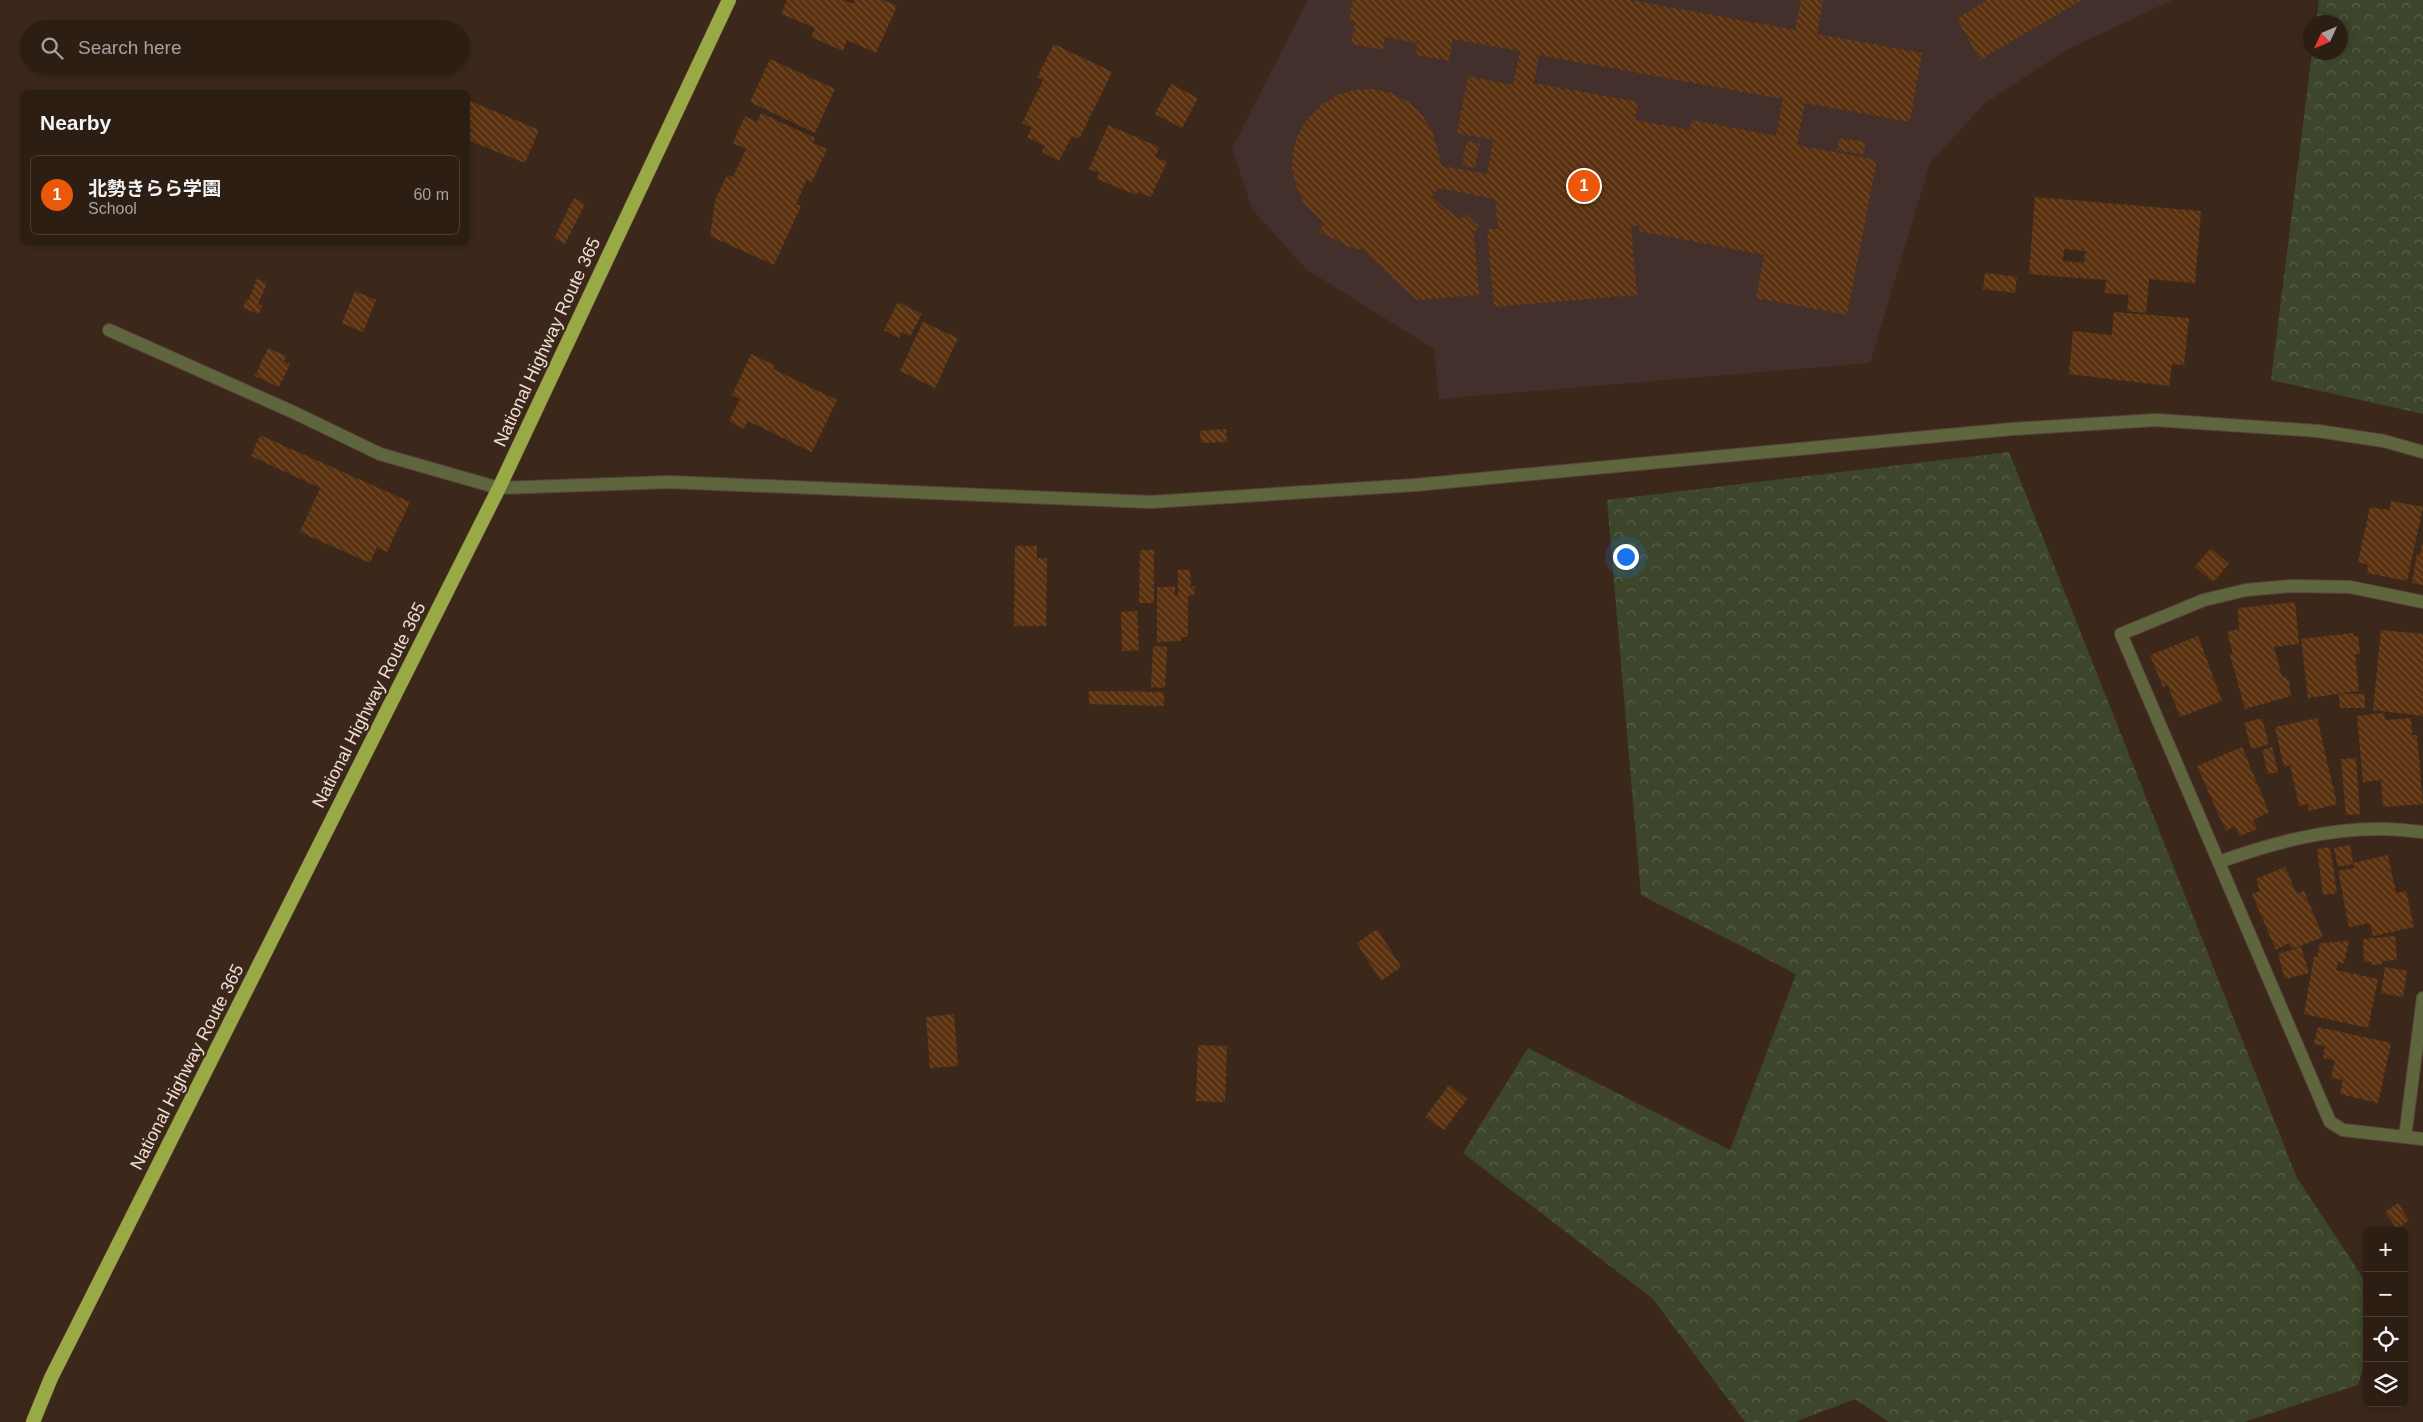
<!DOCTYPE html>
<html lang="en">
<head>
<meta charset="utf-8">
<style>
  :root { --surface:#2d1e14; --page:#35271d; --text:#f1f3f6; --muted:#a7a2a0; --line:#483c34; --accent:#ea580c }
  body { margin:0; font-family:Arial,"Noto Sans JP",sans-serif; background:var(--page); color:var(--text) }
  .controls { position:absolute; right:15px; bottom:15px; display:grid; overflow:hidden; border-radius:8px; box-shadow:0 2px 8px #0003 }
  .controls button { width:45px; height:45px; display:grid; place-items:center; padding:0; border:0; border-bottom:1px solid var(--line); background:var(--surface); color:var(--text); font:25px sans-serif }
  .compass { position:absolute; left:2303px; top:15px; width:45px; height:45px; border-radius:50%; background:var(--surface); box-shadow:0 2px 8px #0003; rotate:226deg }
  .you { position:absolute; left:1625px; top:556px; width:18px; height:18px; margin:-12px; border:4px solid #fff; border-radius:50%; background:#1a73e8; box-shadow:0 0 0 8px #1a73e833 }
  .badge { display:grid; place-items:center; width:32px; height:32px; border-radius:50%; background:var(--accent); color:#fff; font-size:16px; font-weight:700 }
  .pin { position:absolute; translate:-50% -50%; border:2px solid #fff; box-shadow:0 1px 5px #0006 }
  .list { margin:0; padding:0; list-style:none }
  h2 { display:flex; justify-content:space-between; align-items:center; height:65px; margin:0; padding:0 20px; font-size:21px }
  h2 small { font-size:16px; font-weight:400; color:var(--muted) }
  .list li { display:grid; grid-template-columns:32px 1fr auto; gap:15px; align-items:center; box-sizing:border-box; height:80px; margin:0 10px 10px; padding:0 10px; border:1px solid var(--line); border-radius:8px }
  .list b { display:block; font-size:19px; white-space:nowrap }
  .list p { margin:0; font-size:16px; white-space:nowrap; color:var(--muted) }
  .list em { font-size:16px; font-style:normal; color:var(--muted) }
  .icon { flex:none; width:28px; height:28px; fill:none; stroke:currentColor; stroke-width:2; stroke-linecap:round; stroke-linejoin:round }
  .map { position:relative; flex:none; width:2423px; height:1422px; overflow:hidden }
  .search { position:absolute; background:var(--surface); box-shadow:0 2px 8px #0003; left:20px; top:20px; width:450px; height:55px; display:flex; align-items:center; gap:12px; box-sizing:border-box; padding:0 18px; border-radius:28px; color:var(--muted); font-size:19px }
  .panel { position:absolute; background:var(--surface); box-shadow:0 2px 8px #0003; left:20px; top:90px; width:450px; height:155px; border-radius:8px }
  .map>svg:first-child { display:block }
  .education { fill:#432f2b }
  .forest { fill:url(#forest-crowns) }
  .building { fill:url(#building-back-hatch); fill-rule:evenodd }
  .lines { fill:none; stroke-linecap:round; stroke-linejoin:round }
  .minor-casing { stroke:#584539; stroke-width:14 }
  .tertiary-casing { stroke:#584539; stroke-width:14 }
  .trunk-casing { stroke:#584539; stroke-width:15 }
  .minor { stroke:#5f663e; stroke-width:12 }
  .tertiary { stroke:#5f663e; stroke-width:12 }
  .trunk { stroke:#99a946; stroke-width:14 }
  .labels { text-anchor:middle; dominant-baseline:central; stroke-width:4.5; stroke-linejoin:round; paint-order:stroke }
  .street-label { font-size:18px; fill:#ecdfd6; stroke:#3c281b }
</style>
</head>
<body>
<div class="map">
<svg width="2423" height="1422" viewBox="0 0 2423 1422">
  <defs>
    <pattern id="forest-crowns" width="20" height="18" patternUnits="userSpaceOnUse" patternTransform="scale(1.25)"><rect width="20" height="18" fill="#3d462b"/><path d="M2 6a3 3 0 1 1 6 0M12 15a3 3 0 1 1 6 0" fill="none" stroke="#596049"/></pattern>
    <pattern id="building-back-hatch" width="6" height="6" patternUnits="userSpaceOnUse" patternTransform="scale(1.25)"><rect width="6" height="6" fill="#5a310f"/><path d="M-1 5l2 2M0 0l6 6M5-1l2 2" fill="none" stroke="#724e31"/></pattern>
  </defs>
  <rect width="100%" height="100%" fill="#3c281b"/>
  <!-- education -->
  <path class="education" d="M1308,0H2173L2066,50L1984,104L1930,163L1870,363L1439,399L1434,349L1306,269L1252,209L1232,148Z"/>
  <!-- forest -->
  <g class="forest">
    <path d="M2319,0H2423V414L2271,380L2312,53L2340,52V22H2316Z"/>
    <path d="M2009,452L2297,1178L2367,1284V1355L2358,1385L2244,1422H1889L1855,1399L1795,1422H1745L1653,1299L1463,1153L1528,1048L1730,1150L1796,974L1641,895L1607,500Z"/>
  </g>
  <!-- building -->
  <g class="building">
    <path d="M787,0H843L853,4L855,0H883L897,6L876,53L847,40L843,51L811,37L815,28L781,14Z"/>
    <path d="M1353,0H1630L1795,30L1801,0H1823L1817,34L1922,53L1910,122L1805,103L1797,145L1877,160L1847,315L1756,298L1764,255L1639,231L1640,226H1631L1637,295L1494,307L1487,229H1498L1495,199L1438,188L1432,197L1460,220L1466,214L1479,226L1474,233L1479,295L1417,300L1363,250L1344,246L1345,244L1319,232L1324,223L1305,205L1297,188L1292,170L1293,152L1298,134L1308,118L1321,105L1337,95L1355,90L1373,89L1391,93L1408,102L1421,114L1432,130L1442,166L1487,174L1493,140L1457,133L1468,76L1513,85L1520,51L1453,39L1449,61L1416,55L1417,43L1385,37L1383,50L1351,44L1355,22L1349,21ZM1539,55L1783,99L1776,136L1692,120L1690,130L1635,120L1638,102L1534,83Z"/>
    <path d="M1987,0H2082L1980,60L1957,19Z"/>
    <path d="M1054,44L1112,72L1079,139L1072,136L1059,161L1042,152L1045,146L1027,137L1032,128L1022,123L1043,80L1037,77Z"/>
    <path d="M770,59L835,89L815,133L750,102Z"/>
    <path d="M1171,84L1198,98L1182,128L1155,114Z"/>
    <path d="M468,100L539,130L525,163L468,140Z"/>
    <path d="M761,113L815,138L813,143L827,149L812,182L807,179L796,204L801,206L774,265L710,236L715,201L727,175L733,177L746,149L733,143L745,116L757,122Z"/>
    <path d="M1108,125L1159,147L1155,157L1167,162L1151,197L1138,192L1136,195L1097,179L1099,173L1089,169Z"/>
    <path d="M1839,138L1866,142L1863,155L1837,150Z"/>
    <path d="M1467,141L1480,144L1475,168L1462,165Z"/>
    <path d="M2035,197L2201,211L2195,283L2149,279L2146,313L2127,311L2129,295L2105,293L2106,280L2029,274ZM2064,249L2085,251L2084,263L2063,261Z"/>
    <path d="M574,198L585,204L565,244L554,238Z"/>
    <path d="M1985,273L2017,277L2015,293L1983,289Z"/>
    <path d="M257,279L267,283L258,304L262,306L259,314L243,308L246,300L248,301Z"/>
    <path d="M355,291L376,300L363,332L342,323Z"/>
    <path d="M898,302L922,314L910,336L902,332L899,338L884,330Z"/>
    <path d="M2114,312L2189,318L2184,365L2172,364L2169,386L2069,374L2073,331L2112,335Z"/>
    <path d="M923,322L958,338L935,388L900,371Z"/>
    <path d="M268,348L286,356L284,362L290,364L279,387L255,376Z"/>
    <path d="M751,354L774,365L773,369L837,400L812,452L748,421L744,429L729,421L740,399L732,395Z"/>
    <path d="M1226,429L1227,442L1201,443L1200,431Z"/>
    <path d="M260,435L410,502L387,552L377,547L370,563L300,532L320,488L251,456Z"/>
    <path d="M2391,501L2423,507L2407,581L2367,573L2368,565L2358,562L2370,507L2389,510Z"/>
    <path d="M2422,544H2423V585L2412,583L2417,554L2420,555Z"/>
    <path d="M1015,546H1037V558H1047L1046,626H1014Z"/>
    <path d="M2211,548L2229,564L2213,582L2195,567Z"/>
    <path d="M1140,550H1154V603H1139Z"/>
    <path d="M1178,570H1190L1191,587L1195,586L1194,595L1188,596V637H1181V641L1157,642V587H1175V596H1178Z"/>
    <path d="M2295,602L2299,644L2274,647L2282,677L2286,676L2287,681L2289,680L2291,696L2245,709L2230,655L2233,654L2227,632L2239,629L2238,608Z"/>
    <path d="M1137,611L1139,650L1122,651L1121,612Z"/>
    <path d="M2381,630L2423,634V716L2373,710Z"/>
    <path d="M2353,633V636H2358L2360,654H2355L2359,691L2308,698L2301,639Z"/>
    <path d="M2198,636L2222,701L2180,717L2168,685L2163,687L2150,655Z"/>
    <path d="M1153,646L1167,647L1165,688L1151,687Z"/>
    <path d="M1089,691L1164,692V706L1089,704Z"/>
    <path d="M2339,694H2365V708H2340Z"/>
    <path d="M2384,713L2385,720L2411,718L2412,735H2417L2423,804L2383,807L2381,780L2363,782L2357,716Z"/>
    <path d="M2262,718L2269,744L2251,749L2244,723Z"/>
    <path d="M2317,718L2337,804L2309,811L2307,804L2299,806L2290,765L2284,767L2275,727Z"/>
    <path d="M2242,747L2269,812L2253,820L2257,829L2240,836L2235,826L2226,831L2197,766Z"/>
    <path d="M2272,747L2278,772L2268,774L2262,750Z"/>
    <path d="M2356,758L2360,814L2346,815L2341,759Z"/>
    <path d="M2350,845L2353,863L2388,855L2396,893L2406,891L2414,927L2373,936L2370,923L2349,927L2338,871L2354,868L2353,864L2338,867L2334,848Z"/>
    <path d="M2330,847L2337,893L2323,895L2317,849Z"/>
    <path d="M2285,867L2297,894L2304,891L2323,937L2292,949L2289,943L2276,950L2252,894L2260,891L2256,879Z"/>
    <path d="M1377,929L1401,967L1381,981L1357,943Z"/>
    <path d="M2395,936L2397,960L2382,961V964L2372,965V962H2364L2363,939Z"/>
    <path d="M2349,941L2344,963L2338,962L2336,970L2378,979L2368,1028L2304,1014L2314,956L2317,957L2320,943Z"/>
    <path d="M2301,947L2309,973L2285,979L2278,954Z"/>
    <path d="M2385,967L2407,971L2403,997L2381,993Z"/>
    <path d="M954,1014L958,1066L930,1068L926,1017Z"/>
    <path d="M2318,1027L2391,1043L2378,1103L2340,1094L2343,1080L2331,1078L2335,1060L2323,1058L2325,1046L2314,1044Z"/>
    <path d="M1198,1045L1227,1046L1225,1102L1196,1101Z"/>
    <path d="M1449,1085L1467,1099L1444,1130L1425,1117Z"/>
    <path d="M2398,1203L2409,1220L2397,1229L2385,1212Z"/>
  </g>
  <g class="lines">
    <!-- minor casing -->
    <g class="minor-casing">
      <g id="minor">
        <path d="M109,330L293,412L380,454L499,488"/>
        <path d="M2423,602L2350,587L2292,586L2246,590L2204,600L2121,634L2330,1122L2343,1130L2423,1139"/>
        <path d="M2219,862C2273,843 2326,828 2384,829C2397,829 2410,831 2423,832"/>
        <path d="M2405,1137L2423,998"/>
      </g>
    </g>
    <!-- tertiary casing -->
    <g class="tertiary-casing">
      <path id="tertiary" d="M499,488L669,482L1151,502L1415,485L2012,429L2156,420L2318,431L2384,441L2423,452"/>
    </g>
    <!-- trunk casing -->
    <g class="trunk-casing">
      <path id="trunk" d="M33,1422L51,1378L499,488L729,0"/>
    </g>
    <!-- minor -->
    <use href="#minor" class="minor"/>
    <!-- tertiary -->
    <use href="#tertiary" class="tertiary"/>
    <!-- trunk -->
    <use href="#trunk" class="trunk"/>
  </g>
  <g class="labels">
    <!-- street labels -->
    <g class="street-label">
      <text transform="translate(547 342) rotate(-65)">National Highway Route 365</text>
      <text transform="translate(369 705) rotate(-63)">National Highway Route 365</text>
      <text transform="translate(187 1067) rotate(-63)">National Highway Route 365</text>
    </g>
  </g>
</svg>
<div class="controls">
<button>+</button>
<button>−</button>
<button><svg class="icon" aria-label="locate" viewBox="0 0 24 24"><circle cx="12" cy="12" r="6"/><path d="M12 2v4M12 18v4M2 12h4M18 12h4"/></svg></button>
<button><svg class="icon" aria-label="layers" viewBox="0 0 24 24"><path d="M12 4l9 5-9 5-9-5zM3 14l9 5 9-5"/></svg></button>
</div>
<svg class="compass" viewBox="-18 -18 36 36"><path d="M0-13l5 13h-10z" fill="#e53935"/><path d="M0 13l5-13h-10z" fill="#a7a2a0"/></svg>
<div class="you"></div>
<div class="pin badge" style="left:1584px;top:186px">1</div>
<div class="search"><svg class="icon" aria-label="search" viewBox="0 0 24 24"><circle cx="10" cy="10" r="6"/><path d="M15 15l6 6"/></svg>Search here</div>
<section class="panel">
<h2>Nearby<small></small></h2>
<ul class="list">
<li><span class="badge">1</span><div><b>北勢きらら学園</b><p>School</p></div><em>60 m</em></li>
</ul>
</section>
</div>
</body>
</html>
